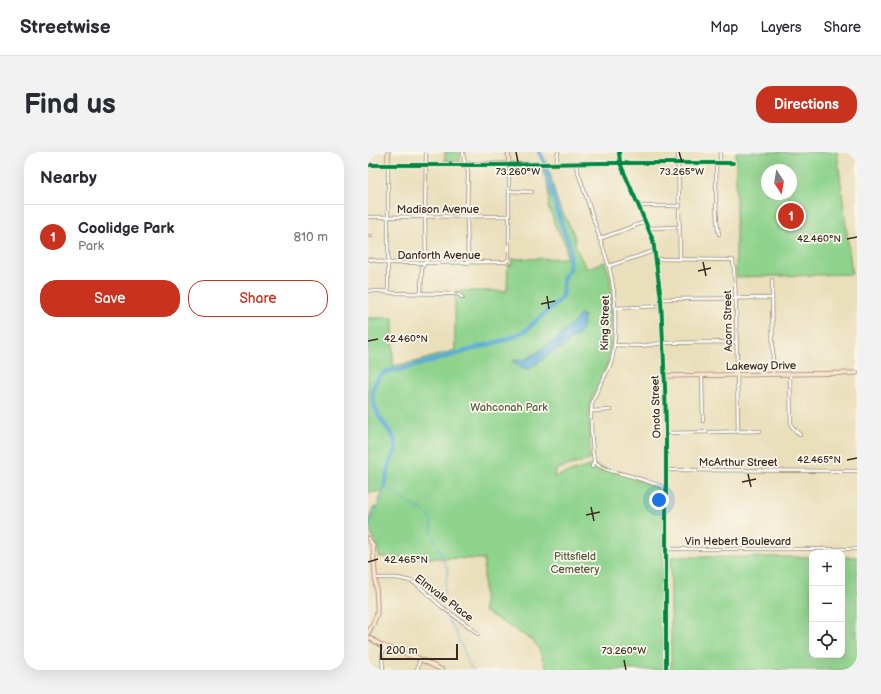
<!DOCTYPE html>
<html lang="en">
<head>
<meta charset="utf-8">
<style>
  :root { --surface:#fff; --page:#f2f2f3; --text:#2b2b33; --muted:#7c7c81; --line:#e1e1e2; --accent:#c8321e }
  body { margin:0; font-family:"Balsamiq Sans",sans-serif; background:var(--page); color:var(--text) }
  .controls { position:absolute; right:12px; bottom:12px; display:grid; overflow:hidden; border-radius:8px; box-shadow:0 4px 16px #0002 }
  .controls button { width:36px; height:36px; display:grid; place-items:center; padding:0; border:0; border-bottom:1px solid var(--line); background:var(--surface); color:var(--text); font:20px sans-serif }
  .compass { position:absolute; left:393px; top:12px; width:36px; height:36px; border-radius:50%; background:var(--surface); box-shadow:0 4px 16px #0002; rotate:168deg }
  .scale { position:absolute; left:12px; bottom:10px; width:78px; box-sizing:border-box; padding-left:4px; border:2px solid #3b2a1e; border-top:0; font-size:11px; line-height:14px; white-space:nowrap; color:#3b2a1e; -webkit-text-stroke:3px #fbf7ec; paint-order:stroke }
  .you { position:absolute; left:291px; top:348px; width:14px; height:14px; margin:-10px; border:3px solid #fff; border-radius:50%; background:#1a73e8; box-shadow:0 0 0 6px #1a73e833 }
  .badge { display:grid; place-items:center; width:26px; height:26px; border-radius:50%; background:var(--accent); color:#fff; font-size:13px; font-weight:700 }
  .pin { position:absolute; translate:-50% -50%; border:2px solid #fff; box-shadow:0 1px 4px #0006 }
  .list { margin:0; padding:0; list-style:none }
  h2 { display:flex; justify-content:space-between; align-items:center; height:52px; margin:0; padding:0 16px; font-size:17px }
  h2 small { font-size:13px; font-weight:400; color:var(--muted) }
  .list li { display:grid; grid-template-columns:26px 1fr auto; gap:12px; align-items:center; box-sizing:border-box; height:64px; padding:0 16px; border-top:1px solid var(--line) }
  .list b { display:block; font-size:15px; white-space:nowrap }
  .list p { margin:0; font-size:13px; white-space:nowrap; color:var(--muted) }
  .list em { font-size:13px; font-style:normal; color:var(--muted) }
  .actions { display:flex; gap:8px; padding:12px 16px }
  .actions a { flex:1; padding:9px 0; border:1px solid var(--accent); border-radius:16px; text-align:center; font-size:14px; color:var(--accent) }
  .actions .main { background:var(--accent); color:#fff }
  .icon { flex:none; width:22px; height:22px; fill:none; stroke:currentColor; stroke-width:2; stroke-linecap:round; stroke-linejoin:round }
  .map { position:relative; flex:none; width:489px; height:518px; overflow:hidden; border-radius:16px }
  header { display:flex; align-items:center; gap:24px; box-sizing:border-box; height:56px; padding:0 20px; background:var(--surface); border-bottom:1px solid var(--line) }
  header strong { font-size:19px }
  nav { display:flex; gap:22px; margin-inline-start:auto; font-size:14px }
  .intro { display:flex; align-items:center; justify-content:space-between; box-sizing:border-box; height:96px; padding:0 24px }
  h1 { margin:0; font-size:28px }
  .button { padding:10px 18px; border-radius:16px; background:var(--accent); color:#fff; font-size:14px; font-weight:700 }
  main { display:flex; gap:24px; padding:0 24px }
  aside { flex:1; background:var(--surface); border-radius:16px; box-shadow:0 4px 16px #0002 }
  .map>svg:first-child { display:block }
  .green { fill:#8fd38d; stroke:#657e56; fill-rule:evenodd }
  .water { fill:#5dabd7; stroke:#4c6a7a }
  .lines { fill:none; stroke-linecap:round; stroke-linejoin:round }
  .stream { stroke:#5dabd7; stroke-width:1 }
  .river { stroke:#5dabd7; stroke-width:4.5 }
  .street-casing { stroke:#92846c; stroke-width:4 }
  .secondary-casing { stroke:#92846c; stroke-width:5 }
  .street { stroke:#fff; stroke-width:2.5 }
  .secondary { stroke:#fde4d1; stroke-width:3.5 }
  .cycleway-casing { stroke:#fbf7ec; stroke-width:6 }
  .cycleway { stroke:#00873e; stroke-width:4 }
  .ticks { fill:none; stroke:#3b2a1e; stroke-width:1.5 }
  .labels { text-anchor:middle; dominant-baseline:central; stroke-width:3.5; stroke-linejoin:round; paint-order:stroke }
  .street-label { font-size:11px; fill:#3b2a1e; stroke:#fbf7ec }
  .park-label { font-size:11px; fill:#545d3f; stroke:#fbf7ec }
  .ticks-label { font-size:10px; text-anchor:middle; fill:#3b2a1e; stroke:#fbf7ec; stroke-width:3.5; stroke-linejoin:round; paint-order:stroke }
</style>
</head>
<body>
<header>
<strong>Streetwise</strong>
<nav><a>Map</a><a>Layers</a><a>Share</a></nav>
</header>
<div class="intro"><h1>Find us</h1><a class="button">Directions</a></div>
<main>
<aside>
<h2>Nearby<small></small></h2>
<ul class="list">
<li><span class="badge">1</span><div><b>Coolidge Park</b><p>Park</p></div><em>810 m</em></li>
</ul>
<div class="actions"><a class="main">Save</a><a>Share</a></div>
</aside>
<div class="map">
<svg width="489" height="518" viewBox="0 0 489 518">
  <rect width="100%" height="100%" fill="#fbf7ec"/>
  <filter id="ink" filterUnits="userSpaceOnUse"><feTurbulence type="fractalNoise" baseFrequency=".025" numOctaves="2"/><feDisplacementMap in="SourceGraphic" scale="8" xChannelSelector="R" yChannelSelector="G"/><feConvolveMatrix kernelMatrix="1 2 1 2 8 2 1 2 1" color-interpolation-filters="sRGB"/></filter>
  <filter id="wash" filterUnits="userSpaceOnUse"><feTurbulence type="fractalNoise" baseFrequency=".012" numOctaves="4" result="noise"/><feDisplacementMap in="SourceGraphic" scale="16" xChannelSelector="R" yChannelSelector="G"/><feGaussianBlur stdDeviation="0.9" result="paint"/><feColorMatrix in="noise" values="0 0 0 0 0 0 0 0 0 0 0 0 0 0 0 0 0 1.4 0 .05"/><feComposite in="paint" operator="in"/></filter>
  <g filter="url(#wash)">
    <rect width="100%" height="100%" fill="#eadfbb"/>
    <!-- green -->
    <g class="green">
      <rect x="77" y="0" width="15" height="9"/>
      <path d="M368,0H469L484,122L371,125H368ZM399,18H423V42H399Z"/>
      <path d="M174,13H180L188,45L192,56L206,82L208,96L218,116L237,110L242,125L244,156L243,195L240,210L221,253L222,308L206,312L189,317L185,325L226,313L295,337V518H179L170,495L164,488L116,459V407L11,405C10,395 8,389 2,381L4,379L0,375C0,368 4,362 5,356L9,355L15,339L0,341V166H25V214L47,210L87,198V139H139L140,113H144V107L198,106V100L197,91L188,76L183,61L180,56L181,46L180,34L175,20Z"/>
      <path d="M303,405H444V503H474V405H489V518H303Z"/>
    </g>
    <!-- water -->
    <path class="water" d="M212,163H215L216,164L213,181L202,188L196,196L187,198L175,207L165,215L161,217L154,216L145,210L144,208C147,208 150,209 153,208C168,206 203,175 212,163Z"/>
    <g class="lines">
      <!-- stream -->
      <g class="stream">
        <path d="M0,377C7,363 11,349 17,335L47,355L54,357L60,363L63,368L64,382L72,398L74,405L80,418L78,429L74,454"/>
        <path d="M74,457V459L86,477L103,516L106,518"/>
      </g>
      <!-- river -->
      <path class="river" d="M17,335C18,327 19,318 22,311C25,302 29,301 27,290C25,282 21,278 16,272C8,261 1,246 7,232C12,219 23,218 35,217L140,187L157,179L194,146L196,125L201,116L202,94L192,69L175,7L171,0"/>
    </g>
  </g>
  <g filter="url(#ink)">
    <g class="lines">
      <!-- street casing -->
      <g class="street-casing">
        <g id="street">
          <path d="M95,0L96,8L100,19L99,64L100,111"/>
          <path d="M310,0L312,107"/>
          <path d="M188,11L190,0"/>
          <path d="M207,11L241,114C247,137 248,160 247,184C246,191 246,200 244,208C239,223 228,237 224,252C222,264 223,277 224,289C225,295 224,304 227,310C232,319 260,322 269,326C279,329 288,333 298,335"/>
          <path d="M252,11H365"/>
          <path d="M348,11C349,35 346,59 351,82"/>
          <path d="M352,12V0"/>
          <path d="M20,13V140"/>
          <path d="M141,39L164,40"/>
          <path d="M271,54H312"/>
          <path d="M0,65L141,64"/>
          <path d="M280,76L312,75"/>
          <path d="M0,84H3"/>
          <path d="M231,87L277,70"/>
          <path d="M0,107L19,111L137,110C141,109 141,106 141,102V12"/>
          <path d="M288,107L365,108L367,131L368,155L370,280"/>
          <path d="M241,114L286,99"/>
          <path d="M404,128L405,222"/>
          <path d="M0,139H12L25,141L90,142L95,146"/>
          <path d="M53,141L54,115L57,111L58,106L57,65L58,0"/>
          <path d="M293,147L404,146"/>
          <path d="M247,156L294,154"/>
          <path d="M246,193L273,194L295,191L368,190"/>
          <path d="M422,222L423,273L426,277L432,283"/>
          <path d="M334,223L335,269"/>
          <path d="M223,259L242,258"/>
          <path d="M298,281L392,279"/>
          <path d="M224,315L226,308"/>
          <path d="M299,318L489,319"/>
          <path d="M298,397H489"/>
          <path d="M7,426H29L43,429L51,434L74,455L102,475L110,482"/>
          <path d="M15,518L14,503L17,494"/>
          <path d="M49,518L52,507"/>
        </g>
      </g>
      <!-- secondary casing -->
      <g class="secondary-casing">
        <g id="secondary">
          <path d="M140,0L141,12"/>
          <path d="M251,0L252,11L265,41L285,88L293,147L297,234L298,277V518"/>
          <path d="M0,13L252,11"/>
          <path d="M20,13V0"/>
          <path d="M297,224L489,221"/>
          <path d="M0,386L5,394L9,450V462L5,472L0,481"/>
          <path d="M0,485L13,493L50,506L74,518"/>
        </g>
      </g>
      <!-- street -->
      <use href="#street" class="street"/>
      <!-- secondary -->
      <use href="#secondary" class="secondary"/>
      <!-- cycleway casing -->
      <g class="cycleway-casing">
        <g id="cycleway">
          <path d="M251,0L252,11L265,41L285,88L293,147L297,234L298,277V518"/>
          <path d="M0,13H128L232,11H365"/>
        </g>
      </g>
      <!-- cycleway -->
      <use href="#cycleway" class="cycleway"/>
    </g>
  </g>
  <!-- ticks -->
  <path class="ticks" d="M148,0L150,10M311,0L314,10M479,87L489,85M335,110L338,124M330,119L343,116M179,144L181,157M173,152L187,149M0,189L10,187M479,308L489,306M380,322L383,335M374,330L388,327M223,355L226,369M218,363L232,360M0,410L10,407M256,508L258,518"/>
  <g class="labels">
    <!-- street labels -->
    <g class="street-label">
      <text x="70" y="57">Madison Avenue</text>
      <text x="71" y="103">Danforth Avenue</text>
      <text transform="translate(360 169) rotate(-91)">Acorn Street</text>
      <text transform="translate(237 171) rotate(-89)">King Street</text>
      <text transform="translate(393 214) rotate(-1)">Lakeway Drive</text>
      <text transform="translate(288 255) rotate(-92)">Onota Street</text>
      <text x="370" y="310">McArthur Street</text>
      <text x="370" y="389">Vin Hebert Boulevard</text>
      <text transform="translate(76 446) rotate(37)">Elmvale Place</text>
    </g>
    <!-- park labels -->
    <g class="park-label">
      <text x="141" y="255">Wahconah Park</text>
      <text x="207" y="404">Pittsfield<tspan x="207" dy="13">Cemetery</tspan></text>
    </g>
  </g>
  <g class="ticks-label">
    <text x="150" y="23">73.260°W</text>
    <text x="314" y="23">73.265°W</text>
    <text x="451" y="90">42.460°N</text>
    <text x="38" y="190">42.460°N</text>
    <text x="451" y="311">42.465°N</text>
    <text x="38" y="411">42.465°N</text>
    <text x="256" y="502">73.260°W</text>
  </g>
</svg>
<div class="controls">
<button>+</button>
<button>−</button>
<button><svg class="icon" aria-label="locate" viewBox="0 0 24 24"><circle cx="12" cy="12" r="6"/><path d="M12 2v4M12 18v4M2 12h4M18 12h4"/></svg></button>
</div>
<svg class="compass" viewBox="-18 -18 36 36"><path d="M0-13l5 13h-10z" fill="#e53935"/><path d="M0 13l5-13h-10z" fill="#7c7c81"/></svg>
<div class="scale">200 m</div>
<div class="you"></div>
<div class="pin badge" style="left:423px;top:64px">1</div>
</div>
</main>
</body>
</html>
